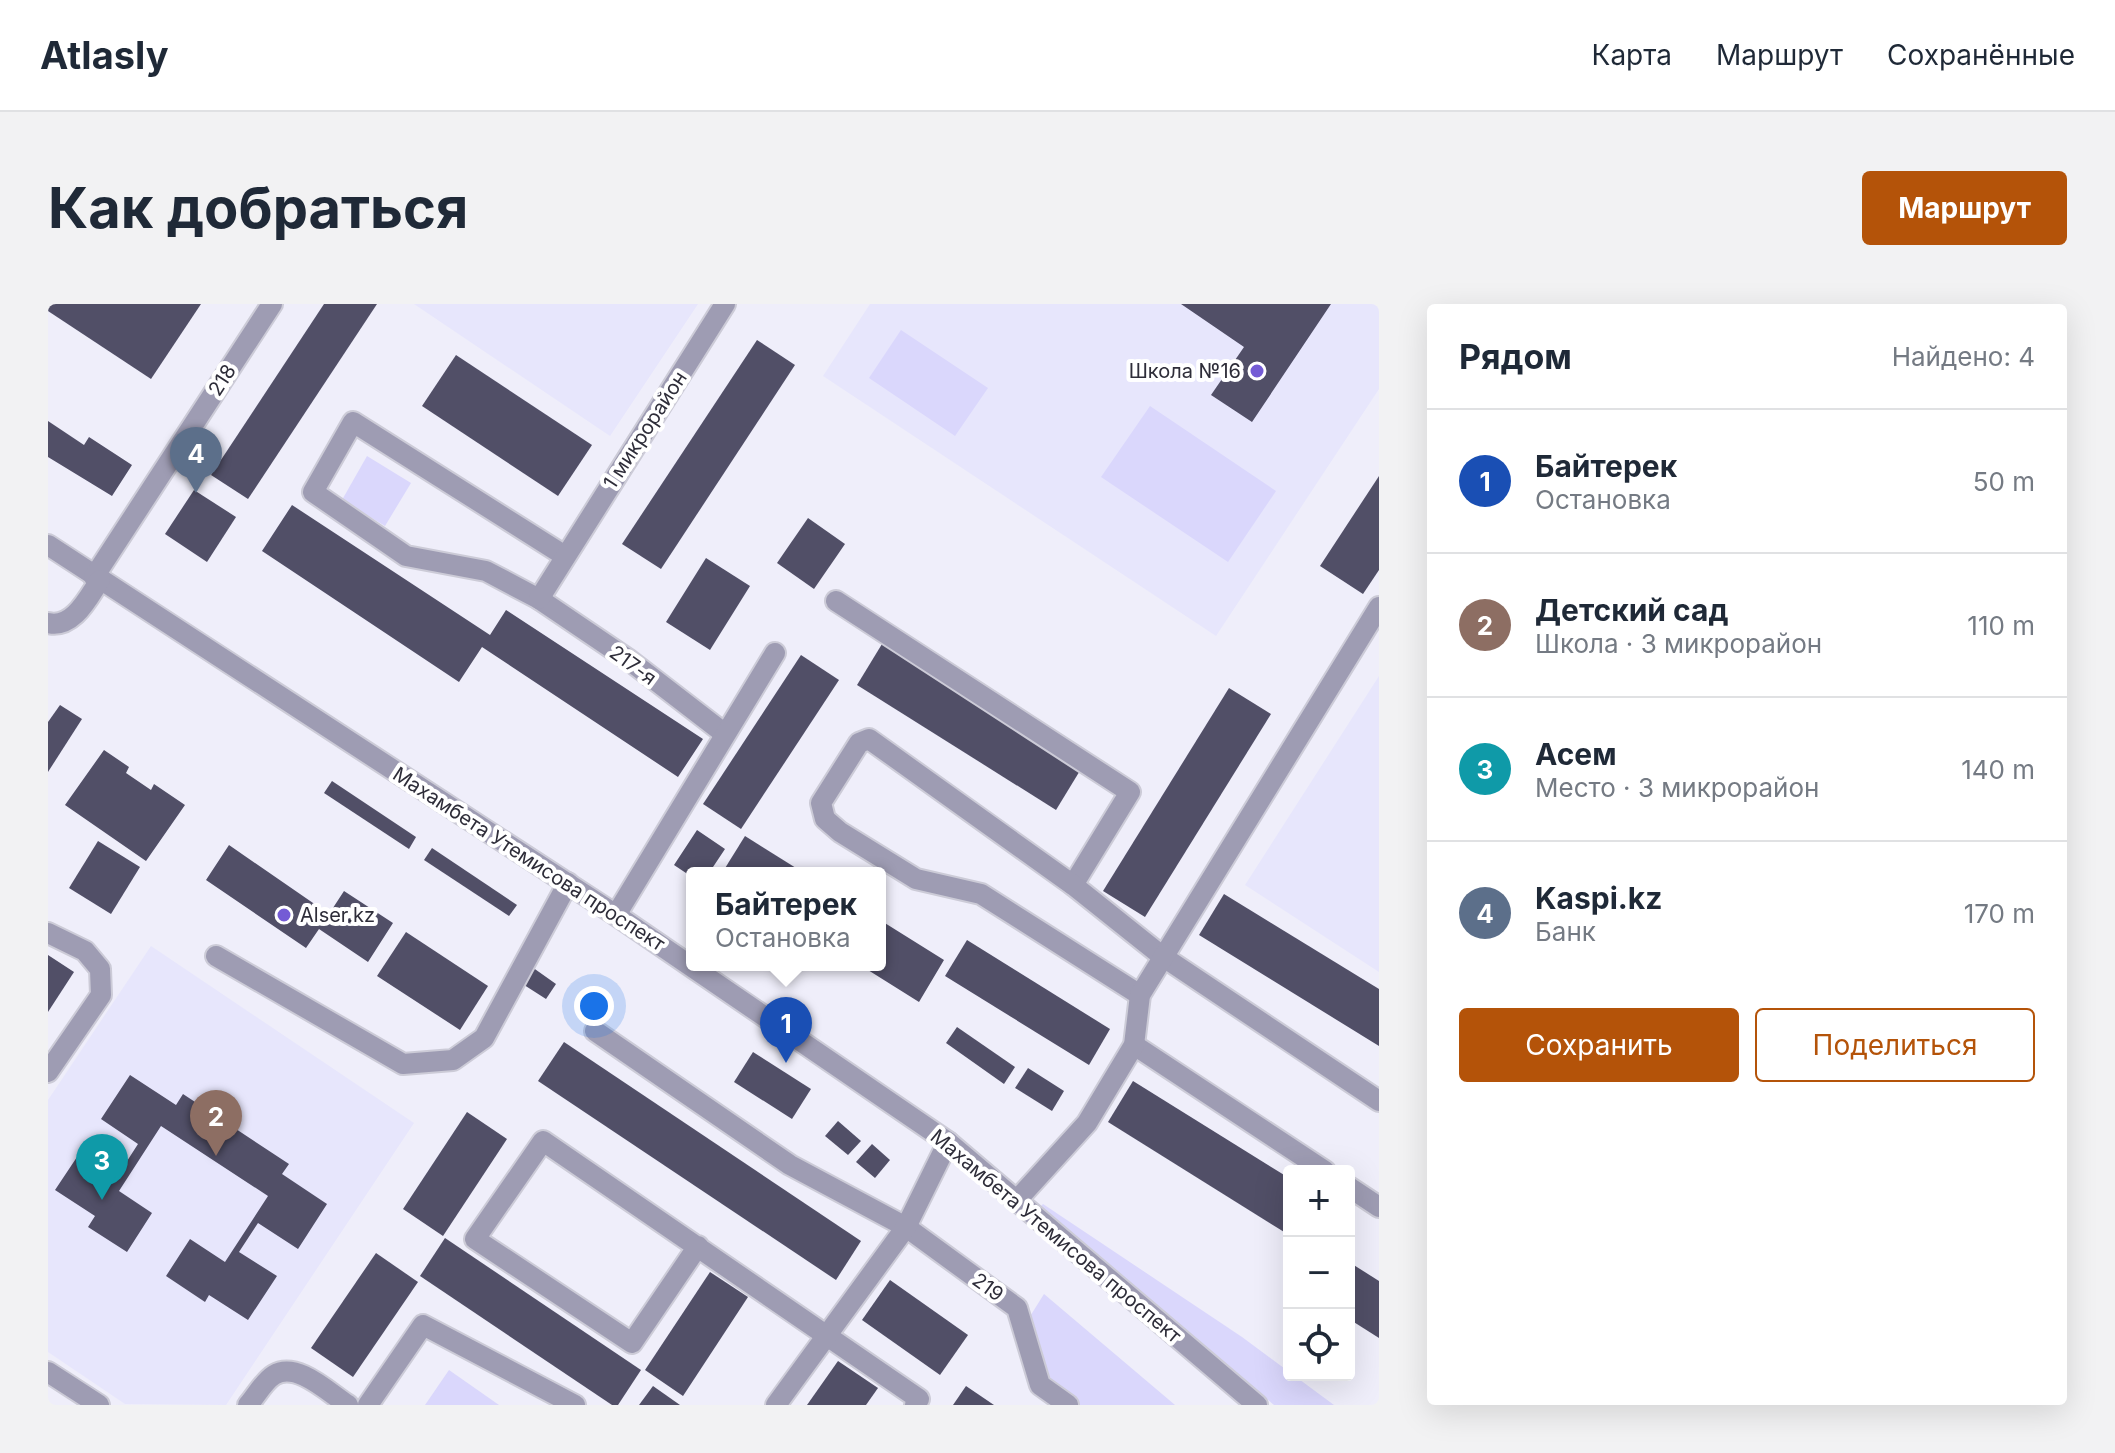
<!DOCTYPE html>
<html lang="ru">
<head>
<meta charset="utf-8">
<style>
  :root { --surface:#fff; --page:#f2f2f3; --text:#1f2937; --muted:#747a83; --line:#e0e1e3; --accent:#b45309 }
  body { margin:0; font-family:Inter,sans-serif; background:var(--page); color:var(--text) }
  .controls { position:absolute; right:24px; bottom:24px; display:grid; overflow:hidden; border-radius:8px; box-shadow:0 8px 32px #0002 }
  .controls button { width:72px; height:72px; display:grid; place-items:center; padding:0; border:0; border-bottom:2px solid var(--line); background:var(--surface); color:var(--text); font:40px sans-serif }
  .you { position:absolute; left:546px; top:702px; width:28px; height:28px; margin:-20px; border:6px solid #fff; border-radius:50%; background:#1a73e8; box-shadow:0 0 0 12px #1a73e833 }
  .badge { display:grid; place-items:center; width:52px; height:52px; border-radius:50%; background:var(--accent); color:#fff; font-size:26px; font-weight:700 }
  .pin { position:absolute; translate:-50% -66px; filter:drop-shadow(0 2px 4px #0008) }
  .pin::after { content:''; position:absolute; top:42px; width:28px; height:24px; background:inherit; clip-path:polygon(0 0,100% 0,50% 100%) }
  .popup { position:absolute; left:638px; top:563px; width:200px; height:104px; box-sizing:border-box; display:grid; place-content:center; border-radius:8px; background:var(--surface); filter:drop-shadow(0 2px 6px #0005); font-size:26px; white-space:nowrap; color:var(--muted) }
  .popup b { font-size:30px; color:var(--text) }
  .popup::after { content:''; position:absolute; left:50%; top:100%; margin-left:-16px; border:16px solid transparent; border-top-color:var(--surface) }
  .list { margin:0; padding:0; list-style:none }
  h2 { display:flex; justify-content:space-between; align-items:center; height:104px; margin:0; padding:0 32px; font-size:34px }
  h2 small { font-size:26px; font-weight:400; color:var(--muted) }
  .list li { display:grid; grid-template-columns:52px 1fr auto; gap:24px; align-items:center; box-sizing:border-box; height:144px; padding:0 32px; border-top:2px solid var(--line) }
  .list b { display:block; font-size:30px; white-space:nowrap }
  .list p { margin:0; font-size:26px; white-space:nowrap; color:var(--muted) }
  .list em { font-size:26px; font-style:normal; color:var(--muted) }
  .actions { display:flex; gap:16px; padding:24px 32px }
  .actions a { flex:1; padding:18px 0; border:2px solid var(--accent); border-radius:8px; text-align:center; font-size:28px; color:var(--accent) }
  .actions .main { background:var(--accent); color:#fff }
  .icon { flex:none; width:44px; height:44px; fill:none; stroke:currentColor; stroke-width:2; stroke-linecap:round; stroke-linejoin:round }
  .map { position:relative; flex:none; width:1331px; height:1101px; overflow:hidden; border-radius:8px }
  header { display:flex; align-items:center; gap:48px; box-sizing:border-box; height:112px; padding:0 40px; background:var(--surface); border-bottom:2px solid var(--line) }
  header strong { font-size:38px }
  nav { display:flex; gap:44px; margin-inline-start:auto; font-size:28px }
  .intro { display:flex; align-items:center; justify-content:space-between; box-sizing:border-box; height:192px; padding:0 48px }
  h1 { margin:0; font-size:56px }
  .button { padding:20px 36px; border-radius:8px; background:var(--accent); color:#fff; font-size:28px; font-weight:700 }
  main { display:flex; gap:48px; padding:0 48px }
  aside { flex:1; background:var(--surface); border-radius:8px; box-shadow:0 8px 32px #0002 }
  .map>svg:first-child { display:block }
  .built { fill:#e7e6fc }
  .green { fill:#dad7fc }
  .building { fill:#514f67 }
  .lines { fill:none; stroke-linecap:round; stroke-linejoin:round }
  .minor-casing { stroke:#cccbd7; stroke-width:24 }
  .minor { stroke:#9e9cb3; stroke-width:20 }
  .poi-dot { fill:#745bd5; stroke:#fff; stroke-width:3 }
  .labels { text-anchor:middle; dominant-baseline:central; stroke-width:8; stroke-linejoin:round; paint-order:stroke }
  .poi-label { font-size:20px; fill:#2e2d39; stroke:#fff; text-anchor:end }
  .street-label { font-size:20px; fill:#2e2d39; stroke:#fff }
</style>
</head>
<body>
<header>
<strong>Atlasly</strong>
<nav><a>Карта</a><a>Маршрут</a><a>Сохранённые</a></nav>
</header>
<div class="intro"><h1>Как добраться</h1><a class="button">Маршрут</a></div>
<main>
<div class="map">
<svg width="1331" height="1101" viewBox="0 0 1331 1101">
  <rect width="100%" height="100%" fill="#efeefa"/>
  <!-- built -->
  <g class="built">
    <path d="M366,0H650L562,132Z"/>
    <path d="M822,0H1331V85L1168,332L775,72Z"/>
    <path d="M1331,372V668L1197,581Z"/>
    <path d="M103,642L366,819L178,1101L77,1100L0,1048V796Z"/>
  </g>
  <!-- green -->
  <g class="green">
    <path d="M853,26L940,84L907,132L821,74Z"/>
    <path d="M1102,102L1228,187L1180,258L1053,173Z"/>
    <path d="M319,152L363,179L337,222L294,196Z"/>
    <path d="M995,900L1194,1033L1286,1101H1226L990,905Z"/>
    <path d="M996,990L1127,1101H1026L1006,1084L981,1014Z"/>
    <path d="M401,1066L451,1101H377Z"/>
  </g>
  <!-- building -->
  <g class="building">
    <path d="M0,0H153L103,75L0,7Z"/>
    <path d="M276,0H329L200,195L163,171Z"/>
    <path d="M1133,0H1283L1204,118L1163,91L1196,43Z"/>
    <path d="M709,36L747,61L613,265L574,240Z"/>
    <path d="M408,51L544,141L510,192L374,102Z"/>
    <path d="M0,117L36,141L41,133L84,161L64,192L0,153Z"/>
    <path d="M1331,172V266L1315,290L1272,262Z"/>
    <path d="M146,186L188,213L159,258L117,230Z"/>
    <path d="M244,201L442,331L458,306L655,435L630,473L434,343L411,378L214,247Z"/>
    <path d="M760,214L797,240L766,285L729,259Z"/>
    <path d="M658,254L702,282L662,346L618,318Z"/>
    <path d="M834,340L1033,465L1008,506L809,381Z"/>
    <path d="M753,351L791,376L693,525L655,500Z"/>
    <path d="M1181,384L1223,410L1097,613L1055,587Z"/>
    <path d="M12,401L34,415L0,468V418Z"/>
    <path d="M56,446L81,463L78,469L103,486L106,480L137,501L98,557L17,501Z"/>
    <path d="M284,477L368,533L361,545L276,489Z"/>
    <path d="M649,526L677,545L661,569H644V573L626,561Z"/>
    <path d="M697,532L756,569H674Z"/>
    <path d="M50,537L92,563L63,610L21,584Z"/>
    <path d="M181,541L281,610L296,587L345,619L320,658L271,625L258,644L158,576Z"/>
    <path d="M384,544L469,601L461,612L376,556Z"/>
    <path d="M1176,590L1331,685V742L1151,631Z"/>
    <path d="M832,616L896,656L871,698L812,661H832Z"/>
    <path d="M358,628L440,682L412,726L329,672Z"/>
    <path d="M919,636L1062,725L1041,761L897,672Z"/>
    <path d="M0,651L26,668L0,708Z"/>
    <path d="M484,663L508,680L498,695L473,679Z"/>
    <path d="M909,723L967,763L956,780L898,739Z"/>
    <path d="M516,738L813,937L788,976L490,777Z"/>
    <path d="M705,748L763,785L744,815L686,778Z"/>
    <path d="M980,764L1016,787L1004,807L967,784Z"/>
    <path d="M82,771L128,801L135,790L241,860L234,870L279,900L250,945L210,919L191,948L229,972L200,1016L161,991L157,998L118,972L142,935L177,958L220,892L113,822L71,887L104,909L79,948L40,923L47,912L7,886L35,844L72,868L90,840L53,815Z"/>
    <path d="M1085,777L1241,874V931L1060,818Z"/>
    <path d="M419,808L459,835L395,932L355,905Z"/>
    <path d="M790,817L813,837L800,851L777,832Z"/>
    <path d="M824,840L842,856L827,874L808,858Z"/>
    <path d="M397,934L593,1066L570,1101H564L372,972Z"/>
    <path d="M328,949L370,978L305,1073L263,1044Z"/>
    <path d="M1301,958L1331,977V1034L1301,1015Z"/>
    <path d="M662,968L700,993L635,1092L597,1066Z"/>
    <path d="M842,976L920,1031L892,1071L814,1016Z"/>
    <path d="M790,1057L830,1084L818,1101H759Z"/>
    <path d="M605,1082L632,1101H591Z"/>
    <path d="M918,1082L946,1101H905Z"/>
  </g>
  <g class="lines">
    <!-- minor casing -->
    <g class="minor-casing">
      <g id="minor">
        <path d="M0,241L568,611L900,838L1209,1101"/>
        <path d="M517,252L305,118L265,188L358,252L438,267L491,295L581,356L677,430"/>
        <path d="M46,273L224,0"/>
        <path d="M491,295L677,0"/>
        <path d="M788,297L1082,488L1025,581"/>
        <path d="M0,319C25,325 40,294 52,276"/>
        <path d="M568,611L727,349"/>
        <path d="M0,629L37,647L52,665L53,691L0,768"/>
        <path d="M168,652L355,760L405,756L436,734L520,579"/>
        <path d="M1092,691L933,590L868,575L792,528L777,515L773,499L811,439L821,435L1025,581L1114,652L1331,797"/>
        <path d="M547,727L742,861L858,923L969,1004L992,1081L1020,1101"/>
        <path d="M1086,741L1277,867"/>
        <path d="M1301,883L1331,903"/>
        <path d="M969,896L1039,819L1086,741L1092,691L1331,303"/>
        <path d="M650,942L584,1039L427,935L495,837L871,1095L867,1101"/>
        <path d="M0,1068L51,1101"/>
        <path d="M200,1101C208,1092 216,1077 226,1071C249,1057 281,1089 300,1101"/>
        <path d="M320,1101L375,1021L527,1101"/>
        <path d="M728,1101L858,923L900,838"/>
      </g>
    </g>
    <!-- minor -->
    <use href="#minor" class="minor"/>
  </g>
  <!-- markers -->
  <g class="poi-dot">
    <circle cx="1209" cy="67" r="8"/>
    <circle cx="236" cy="611" r="8"/>
  </g>
  <g class="labels">
    <!-- poi labels -->
    <g class="poi-label">
      <text x="1193" y="67">Школа №16</text>
      <text x="252" y="611" text-anchor="start">Alser.kz</text>
    </g>
    <!-- street labels -->
    <g class="street-label">
      <text transform="translate(174 76) rotate(-57)">218</text>
      <text transform="translate(597 126) rotate(-57)">1 микрорайон</text>
      <text transform="translate(585 361) rotate(36)">217-я</text>
      <text transform="translate(481 555) rotate(33)">Махамбета Утемисова проспект</text>
      <text transform="translate(1008 932) rotate(40)">Махамбета Утемисова проспект</text>
      <text transform="translate(940 983) rotate(36)">219</text>
    </g>
  </g>
</svg>
<div class="controls">
<button>+</button>
<button>−</button>
<button><svg class="icon" aria-label="locate" viewBox="0 0 24 24"><circle cx="12" cy="12" r="6"/><path d="M12 2v4M12 18v4M2 12h4M18 12h4"/></svg></button>
</div>
<div class="you"></div>
<div class="pin badge" style="left:738px;top:759px;background:#1a4fb4">1</div>
<div class="popup"><b>Байтерек</b>Остановка</div>
<div class="pin badge" style="left:168px;top:852px;background:#8d6e63">2</div>
<div class="pin badge" style="left:54px;top:896px;background:#0f9aa8">3</div>
<div class="pin badge" style="left:148px;top:189px;background:#5c6f8a">4</div>
</div>
<aside>
<h2>Рядом<small>Найдено: 4</small></h2>
<ul class="list">
<li><span class="badge" style="background:#1a4fb4">1</span><div><b>Байтерек</b><p>Остановка</p></div><em>50 m</em></li>
<li><span class="badge" style="background:#8d6e63">2</span><div><b>Детский сад</b><p>Школа · 3 микрорайон</p></div><em>110 m</em></li>
<li><span class="badge" style="background:#0f9aa8">3</span><div><b>Асем</b><p>Место · 3 микрорайон</p></div><em>140 m</em></li>
<li><span class="badge" style="background:#5c6f8a">4</span><div><b>Kaspi.kz</b><p>Банк</p></div><em>170 m</em></li>
</ul>
<div class="actions"><a class="main">Сохранить</a><a>Поделиться</a></div>
</aside>
</main>
</body>
</html>
